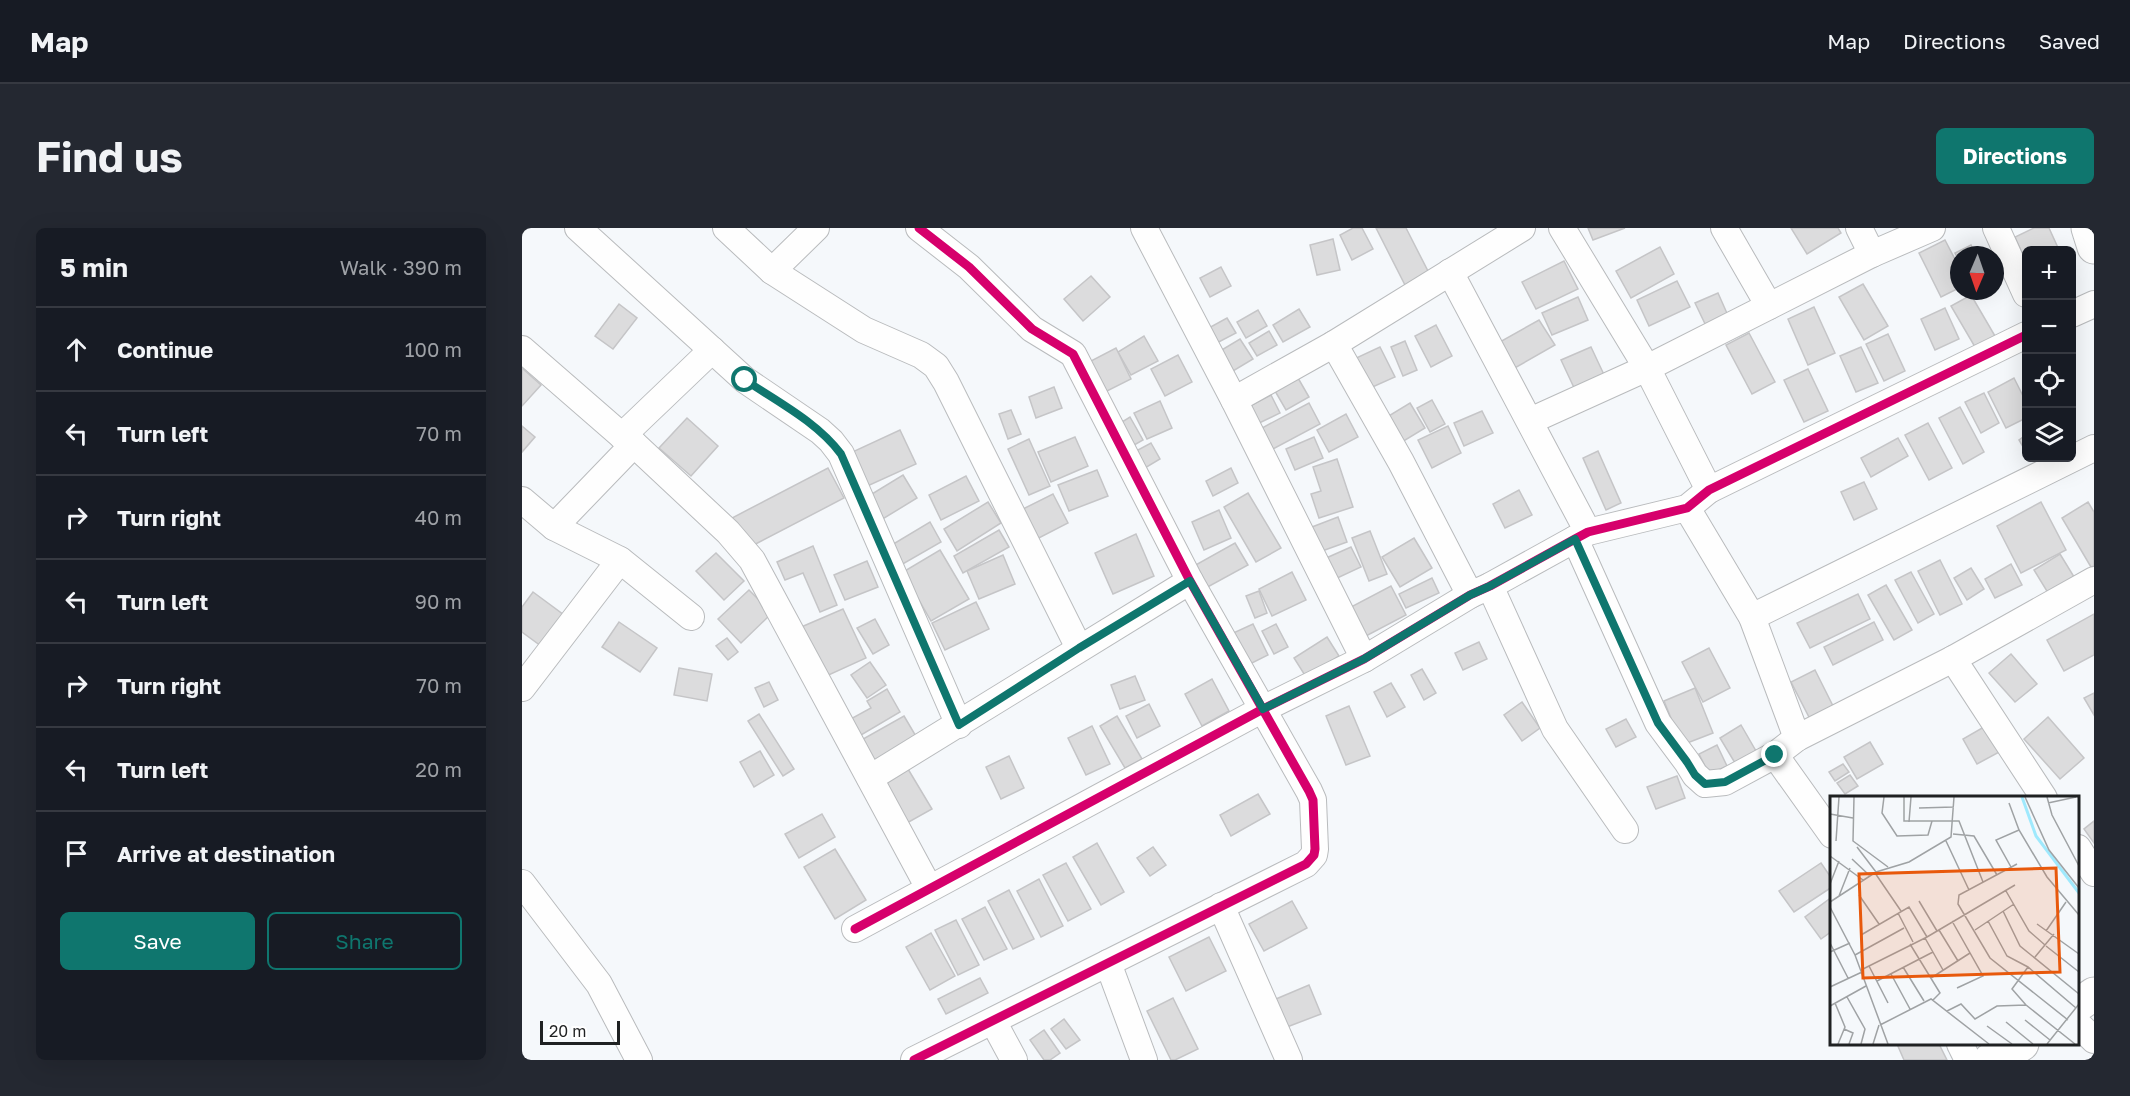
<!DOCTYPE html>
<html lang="en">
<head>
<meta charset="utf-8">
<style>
  :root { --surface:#171b24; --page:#242831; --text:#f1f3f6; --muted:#9ea1a6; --line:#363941; --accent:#0f766e }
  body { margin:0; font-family:"Golos Text",sans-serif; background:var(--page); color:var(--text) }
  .controls { position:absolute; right:18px; top:18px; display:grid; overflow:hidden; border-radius:9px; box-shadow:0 6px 24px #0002 }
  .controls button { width:54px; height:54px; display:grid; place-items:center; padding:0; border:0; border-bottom:2px solid var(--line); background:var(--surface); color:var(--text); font:30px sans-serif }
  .compass { position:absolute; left:1428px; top:18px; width:54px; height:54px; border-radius:50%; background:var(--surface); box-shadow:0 6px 24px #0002; rotate:182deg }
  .scale { position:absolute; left:18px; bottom:15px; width:80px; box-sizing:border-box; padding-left:6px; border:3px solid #1f2122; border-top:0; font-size:16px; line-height:21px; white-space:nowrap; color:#1f2122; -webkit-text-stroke:4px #fff; paint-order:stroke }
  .stop { position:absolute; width:18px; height:18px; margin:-14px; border:4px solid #0f766e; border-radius:50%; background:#fff }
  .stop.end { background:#0f766e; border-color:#fff; box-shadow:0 2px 6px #0008 }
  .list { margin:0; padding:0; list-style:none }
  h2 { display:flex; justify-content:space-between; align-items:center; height:78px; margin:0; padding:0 24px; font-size:26px }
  h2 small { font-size:20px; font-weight:400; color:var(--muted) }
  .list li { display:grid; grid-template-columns:39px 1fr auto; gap:18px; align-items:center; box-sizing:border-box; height:84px; padding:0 24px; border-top:2px solid var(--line) }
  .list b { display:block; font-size:22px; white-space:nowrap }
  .list em { font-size:20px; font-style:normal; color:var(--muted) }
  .actions { display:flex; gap:12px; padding:18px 24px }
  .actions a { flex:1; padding:14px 0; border:2px solid var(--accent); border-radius:9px; text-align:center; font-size:21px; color:var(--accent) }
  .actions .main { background:var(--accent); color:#fff }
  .icon { flex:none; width:33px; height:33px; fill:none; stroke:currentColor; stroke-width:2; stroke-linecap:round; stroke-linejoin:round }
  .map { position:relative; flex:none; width:1572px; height:832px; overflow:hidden; border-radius:9px }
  header { display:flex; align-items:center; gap:36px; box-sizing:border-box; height:84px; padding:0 30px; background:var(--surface); border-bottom:2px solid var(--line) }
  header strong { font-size:28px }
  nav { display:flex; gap:33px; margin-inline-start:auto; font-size:21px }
  .intro { display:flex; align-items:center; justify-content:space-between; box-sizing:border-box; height:144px; padding:0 36px }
  h1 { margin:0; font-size:42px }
  .button { padding:15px 27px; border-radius:9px; background:var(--accent); color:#fff; font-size:21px; font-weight:700 }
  main { display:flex; gap:36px; padding:0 36px }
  aside { flex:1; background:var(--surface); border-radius:9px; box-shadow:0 6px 24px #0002 }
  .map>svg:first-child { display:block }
  .building { fill:#dcdcdd; stroke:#c5c5c7; stroke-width:1.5 }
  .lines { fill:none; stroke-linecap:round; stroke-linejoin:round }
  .street-casing { stroke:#b9bbbd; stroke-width:28 }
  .secondary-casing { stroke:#b9bbbd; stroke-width:35 }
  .street { stroke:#fefefe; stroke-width:26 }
  .secondary { stroke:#fefefe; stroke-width:33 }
  .cycleway-casing { stroke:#fff; stroke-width:13 }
  .cycleway { stroke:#d6006c; stroke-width:9 }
  .route { stroke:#0f766e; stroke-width:8 }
  .inset-river { fill:none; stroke:#9fe9fd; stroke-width:3 }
  .inset-road { fill:none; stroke:#9fa2a4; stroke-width:1.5 }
  .view { fill:#e8590c; fill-opacity:0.15; stroke:#e8590c; stroke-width:3 }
  .inset-edge { fill:none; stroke:#1f2122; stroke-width:3 }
</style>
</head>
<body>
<header>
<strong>Map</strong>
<nav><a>Map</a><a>Directions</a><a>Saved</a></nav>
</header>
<div class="intro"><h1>Find us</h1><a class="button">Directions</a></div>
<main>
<aside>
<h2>5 min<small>Walk · 390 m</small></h2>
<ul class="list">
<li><svg class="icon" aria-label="ahead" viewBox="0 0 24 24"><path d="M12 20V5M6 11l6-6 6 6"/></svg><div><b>Continue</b></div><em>100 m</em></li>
<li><svg class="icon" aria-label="left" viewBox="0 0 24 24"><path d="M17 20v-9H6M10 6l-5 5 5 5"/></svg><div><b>Turn left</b></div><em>70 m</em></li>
<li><svg class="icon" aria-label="right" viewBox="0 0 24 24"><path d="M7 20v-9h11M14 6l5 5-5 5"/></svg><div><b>Turn right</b></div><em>40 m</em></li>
<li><svg class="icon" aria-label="left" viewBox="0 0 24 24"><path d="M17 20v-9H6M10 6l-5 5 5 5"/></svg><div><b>Turn left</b></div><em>90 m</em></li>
<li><svg class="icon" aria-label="right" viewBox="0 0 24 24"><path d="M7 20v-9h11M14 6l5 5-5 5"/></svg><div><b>Turn right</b></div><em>70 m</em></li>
<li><svg class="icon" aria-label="left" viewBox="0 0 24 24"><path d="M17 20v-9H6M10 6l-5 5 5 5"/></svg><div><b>Turn left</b></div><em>20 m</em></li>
<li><svg class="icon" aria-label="arrive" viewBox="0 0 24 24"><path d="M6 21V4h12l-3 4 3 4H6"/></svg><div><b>Arrive at destination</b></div></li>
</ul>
<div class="actions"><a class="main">Save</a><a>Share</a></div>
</aside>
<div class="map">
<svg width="1572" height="832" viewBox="0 0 1572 832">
  <rect width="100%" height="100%" fill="#f5f8fb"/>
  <!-- building -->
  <g class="building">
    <path d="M831,0H840L851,21L830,32L818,7Z"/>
    <path d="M854,0H884L909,49L885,61Z"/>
    <path d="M1066,0H1103L1071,12Z"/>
    <path d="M1269,0H1316L1319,5L1285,26Z"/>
    <path d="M1512,0H1527L1537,22H1504V34L1493,9Z"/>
    <path d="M811,11L818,42L795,47L788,17Z"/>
    <path d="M1423,12L1437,39V60L1419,69L1397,25Z"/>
    <path d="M1449,17L1453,27H1437V33L1433,25Z"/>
    <path d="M1138,19L1152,46L1109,70L1094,43Z"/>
    <path d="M1042,33L1056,61L1014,81L1000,54Z"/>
    <path d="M699,39L709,58L688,69L678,50Z"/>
    <path d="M569,48L588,69L561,93L542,71Z"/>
    <path d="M1155,53L1168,79L1127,98L1115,72Z"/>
    <path d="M1341,56L1366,98L1342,112L1317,69Z"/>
    <path d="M1196,65L1208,92L1186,102L1173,75Z"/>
    <path d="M1449,67L1473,108L1453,119L1429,78Z"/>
    <path d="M1056,69L1066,92L1030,107L1020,85Z"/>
    <path d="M97,76L115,90L91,121L73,108Z"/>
    <path d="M1292,79L1313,125L1286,137L1266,91Z"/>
    <path d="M1423,80L1437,111L1413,122L1399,91Z"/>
    <path d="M777,81L788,99L761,114L751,97Z"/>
    <path d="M736,82L745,98L724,110L715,94Z"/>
    <path d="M705,90L714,105L691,117L683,102Z"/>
    <path d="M1017,92L1033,117L991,141L976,115Z"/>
    <path d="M914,97L930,128L909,139L893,108Z"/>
    <path d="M747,103L755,117L735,128L727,115Z"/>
    <path d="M1227,105L1253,154L1230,166L1204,117Z"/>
    <path d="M1366,106L1383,143L1362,153L1344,116Z"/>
    <path d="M622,108L636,133L609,147L596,124Z"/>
    <path d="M718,111L731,131L711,143L698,123Z"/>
    <path d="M883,113L895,142L881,148L869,119Z"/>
    <path d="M858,119L873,149L846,161L832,131Z"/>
    <path d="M1069,119L1085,153L1055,166L1039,132Z"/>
    <path d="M1339,119L1356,155L1334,164L1318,128Z"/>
    <path d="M594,120L609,151L583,164L567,134Z"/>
    <path d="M656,127L670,154L643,168L629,141Z"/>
    <path d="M0,140L19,157L0,178Z"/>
    <path d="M1286,141L1306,183L1282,194L1262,152Z"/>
    <path d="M776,150L787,169L764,182L753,163Z"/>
    <path d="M1492,150L1504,174V190L1484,200L1466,164Z"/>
    <path d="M532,159L540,180L514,190L507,169Z"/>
    <path d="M1462,165L1477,195L1459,205L1443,174Z"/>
    <path d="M749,167L758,185L733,197L724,180Z"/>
    <path d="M910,172L923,196L908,204L895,180Z"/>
    <path d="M638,173L650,200L625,211L612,185Z"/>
    <path d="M787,175L798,196L751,221L740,200Z"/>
    <path d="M888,175L903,200L880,214L865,189Z"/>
    <path d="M1438,179L1462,224L1441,236L1417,190Z"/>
    <path d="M489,182L499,206L486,211L477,186Z"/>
    <path d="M960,183L971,205L942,218L932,195Z"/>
    <path d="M824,186L836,209L807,224L795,202Z"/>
    <path d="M608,189L621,212L607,220L595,197Z"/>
    <path d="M165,190L196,218L169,248L137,220Z"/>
    <path d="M1406,195L1430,240L1407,252L1383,207Z"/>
    <path d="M0,198L13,209L0,224Z"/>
    <path d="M926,198L939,225L910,240L896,212Z"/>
    <path d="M378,202L394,236L341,260L326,226Z"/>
    <path d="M1504,207V224L1497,212Z"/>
    <path d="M553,209L566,238L529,254L516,224Z"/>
    <path d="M792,209L801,230L773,242L764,221Z"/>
    <path d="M1376,210L1386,228L1349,249L1339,230Z"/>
    <path d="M507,211L528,258L507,267L486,221Z"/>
    <path d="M629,215L638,231L623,240L614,223Z"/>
    <path d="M1076,223L1099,275L1084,282L1061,230Z"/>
    <path d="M815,231L831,279L797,290L789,266L799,263L791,239Z"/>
    <path d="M306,240L322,270L226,320L210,290Z"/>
    <path d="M709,240L716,255L691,268L684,253Z"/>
    <path d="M575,242L586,268L547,283L536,257Z"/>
    <path d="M381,247L395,270L359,292L345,269Z"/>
    <path d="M444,248L457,273L419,292L407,267Z"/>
    <path d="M1342,254L1355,281L1332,292L1319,264Z"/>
    <path d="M997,262L1010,287L983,300L971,276Z"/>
    <path d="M726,265L759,320L734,334L702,279Z"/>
    <path d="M531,266L546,295L511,313L495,284Z"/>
    <path d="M466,274L479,295L435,323L422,301Z"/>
    <path d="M1519,274L1544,322L1499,345L1475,298Z"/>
    <path d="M1566,274L1572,284V338L1569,339L1540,290Z"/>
    <path d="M697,282L709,310L682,322L670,294Z"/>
    <path d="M816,289L825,314L800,323L790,299Z"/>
    <path d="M408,294L419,314L379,337L368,318Z"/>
    <path d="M477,302L487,319L441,345L432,328Z"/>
    <path d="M848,303L865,346L847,353L830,310Z"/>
    <path d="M614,306L632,348L591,366L573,325Z"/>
    <path d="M892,310L910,340L878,359L860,329Z"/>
    <path d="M713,315L726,337L682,361L670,339Z"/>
    <path d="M291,318L315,377L298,384L281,345L263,352L255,334Z"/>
    <path d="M829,319L839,339L811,352L802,331Z"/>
    <path d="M418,322L447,371L409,393L381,344Z"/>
    <path d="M194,325L222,353L202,372L174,343Z"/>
    <path d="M1538,326L1557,357L1531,373L1512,342Z"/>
    <path d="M481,327L493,356L457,371L445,343Z"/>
    <path d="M1418,332L1440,376L1418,387L1396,343Z"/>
    <path d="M345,333L356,359L323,372L312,347Z"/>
    <path d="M1489,336L1500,357L1473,370L1463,351Z"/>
    <path d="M1449,340L1462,361L1445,372L1432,350Z"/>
    <path d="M770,344L784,372L750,388L737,361Z"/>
    <path d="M1389,344L1412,386L1396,395L1373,352Z"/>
    <path d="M910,350L917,365L884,380L877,366Z"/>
    <path d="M1364,357L1390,402L1372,412L1346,367Z"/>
    <path d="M869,358L884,387L844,408L829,379Z"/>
    <path d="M227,362L250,385L219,415L196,391Z"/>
    <path d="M737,363L745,385L733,390L724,368Z"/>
    <path d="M11,364L42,387L19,418L0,404V379Z"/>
    <path d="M1336,366L1348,391L1288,420L1275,395Z"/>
    <path d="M454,374L467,401L423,422L410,395Z"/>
    <path d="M321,381L344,430L300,450L277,400Z"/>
    <path d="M1572,386V427L1542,443L1525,412Z"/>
    <path d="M353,391L367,417L351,426L335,400Z"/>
    <path d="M97,394L135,420L118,444L80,419Z"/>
    <path d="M1352,394L1361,412L1311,437L1302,419Z"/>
    <path d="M731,396L746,427L724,438L709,406Z"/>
    <path d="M754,396L766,419L752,426L740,403Z"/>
    <path d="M805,409L817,428L784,449L772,430Z"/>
    <path d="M205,410L216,424L206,432L194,418Z"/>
    <path d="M957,414L965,431L941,442L933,425Z"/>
    <path d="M1187,420L1208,460L1181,474L1160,434Z"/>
    <path d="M1489,426L1515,456L1493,474L1467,445Z"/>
    <path d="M348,434L364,457L345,470L329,447Z"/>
    <path d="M157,440L190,446L185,473L152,467Z"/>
    <path d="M900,441L914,465L902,472L889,447Z"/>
    <path d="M1293,442L1313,482L1289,493L1269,454Z"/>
    <path d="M613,448L623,472L598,481L589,457Z"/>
    <path d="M690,451L707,483L680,498L663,466Z"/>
    <path d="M247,454L256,472L242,479L233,460Z"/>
    <path d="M869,455L883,479L865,489L852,464Z"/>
    <path d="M1173,460L1191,505L1160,517L1142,473Z"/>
    <path d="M365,461L378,484L334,510L325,493L349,480L345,473Z"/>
    <path d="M1572,465V487L1562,470Z"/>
    <path d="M1000,474L1018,500L1000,513L982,487Z"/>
    <path d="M627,476L638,498L615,510L604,488Z"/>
    <path d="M827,478L848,528L824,537L804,488Z"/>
    <path d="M237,486L272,541L261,548L226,493Z"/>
    <path d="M382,488L395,510L347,537L334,515Z"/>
    <path d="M595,488L620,531L603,540L578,498Z"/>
    <path d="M1526,489L1562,530L1538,551L1502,511Z"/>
    <path d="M1104,491L1114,509L1094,519L1084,501Z"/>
    <path d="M1467,496L1481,522L1455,536L1441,511Z"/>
    <path d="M1219,497L1234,523L1213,535L1198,510Z"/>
    <path d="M570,498L588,536L564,547L546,510Z"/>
    <path d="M1348,514L1361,536L1335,551L1322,529Z"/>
    <path d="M1195,517L1205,538L1187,546L1177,526Z"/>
    <path d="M238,523L252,547L232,559L218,534Z"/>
    <path d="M487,528L502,560L479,571L464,539Z"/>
    <path d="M1321,536L1327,544L1313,553L1307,544Z"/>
    <path d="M386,541L410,581L385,595L362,555Z"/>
    <path d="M1328,547L1336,558L1323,566L1315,555Z"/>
    <path d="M1155,548L1163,570L1134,581L1125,559Z"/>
    <path d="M736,566L748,586L709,608L698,587Z"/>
    <path d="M300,586L313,609L277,630L263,606Z"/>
    <path d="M1572,593V615L1562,601Z"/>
    <path d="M575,615L602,664L579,677L551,629Z"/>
    <path d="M631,619L644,637L628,648L615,630Z"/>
    <path d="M313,621L344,672L313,691L282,639Z"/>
    <path d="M544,635L569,681L546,693L521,647Z"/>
    <path d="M1299,635L1310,651V659L1272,684L1257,663Z"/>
    <path d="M517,651L541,698L519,709L495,663Z"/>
    <path d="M487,662L512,711L491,721L466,673Z"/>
    <path d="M1310,669V703L1299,711L1283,689Z"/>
    <path d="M770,673L785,700L742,723L727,696Z"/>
    <path d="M463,679L485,721L462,732L440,691Z"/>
    <path d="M434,692L457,737L436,747L413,702Z"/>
    <path d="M409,705L433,748L408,762L384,719Z"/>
    <path d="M687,709L704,743L664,763L647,729Z"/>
    <path d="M458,750L466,765L424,786L416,771Z"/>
    <path d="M787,757L799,786L765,799L754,771Z"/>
    <path d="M651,770L676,821L653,832H649L625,783Z"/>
    <path d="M542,791L558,812L544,821L529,801Z"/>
    <path d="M522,802L538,825L528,832H522L508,812Z"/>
    <path d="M1375,816H1417L1425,832H1382Z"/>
  </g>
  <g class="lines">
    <!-- street casing -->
    <g class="street-casing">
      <g id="street">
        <path d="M56,0L223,152L298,203L309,213L319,226L437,497"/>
        <path d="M204,0L250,43L342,102L399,127L414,138L424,154L557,420"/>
        <path d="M622,0L712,172L842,431"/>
        <path d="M1040,0L1125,140L1187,262"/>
        <path d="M1202,0L1247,78"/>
        <path d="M1337,0L1350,26"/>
        <path d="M1474,0L1504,66"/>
        <path d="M250,43L294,0"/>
        <path d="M928,44L1066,304"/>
        <path d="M1550,86L1572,76"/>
        <path d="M812,116L879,234L948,367"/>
        <path d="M0,121L100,208"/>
        <path d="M712,172L812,116L1000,0"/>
        <path d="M1008,193L1125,140L1350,26L1410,0"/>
        <path d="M112,216L206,304L230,332L407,660"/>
        <path d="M0,272L32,299L98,332L169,389"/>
        <path d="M1165,280L1230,389L1275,510"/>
        <path d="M32,299L112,216L100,208L190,122"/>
        <path d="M1053,311L1136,495L1165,534L1173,547L1183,556L1203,554L1253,527L1275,510L1431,431L1572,352"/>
        <path d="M968,358L1033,501L1103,602"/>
        <path d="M1230,389L1572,220"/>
        <path d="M1431,431L1522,570"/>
        <path d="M0,460L98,332"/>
        <path d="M1253,527L1310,607"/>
        <path d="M348,550L668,353"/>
        <path d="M1556,620L1572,645"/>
        <path d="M0,655L77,756L117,832"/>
        <path d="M699,678L767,832"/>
        <path d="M333,701L741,481L842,431L948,367L968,358L1053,311L1066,304L1165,280L1187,262L1504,107"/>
        <path d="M586,735L622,832"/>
        <path d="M471,793L492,832"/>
        <path d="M1556,796L1572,812"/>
        <path d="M1438,816L1446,832"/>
        <path d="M392,832L784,636L792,627L793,621L791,572L787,563L668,353L551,126L510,101L447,39L397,0"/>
      </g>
    </g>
    <!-- secondary casing -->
    <g class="secondary-casing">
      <g id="secondary">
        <path d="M1566,0L1572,19"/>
        <path d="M1556,777L1572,766"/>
        <path d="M1468,832C1478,826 1490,823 1500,816"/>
      </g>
    </g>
    <!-- street -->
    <use href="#street" class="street"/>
    <!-- secondary -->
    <use href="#secondary" class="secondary"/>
    <!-- cycleway casing -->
    <g class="cycleway-casing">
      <g id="cycleway">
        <path d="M333,701L741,481L842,431L948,367L968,358L1053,311L1066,304L1165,280L1187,262L1504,107"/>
        <path d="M392,832L784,636L792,627L793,621L791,572L787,563L668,353L551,126L510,101L447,39L397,0"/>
      </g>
    </g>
    <!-- cycleway -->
    <use href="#cycleway" class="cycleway"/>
  </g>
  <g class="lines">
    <!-- route -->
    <path class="route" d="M223,152C256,174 295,194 319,226L437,497L557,420L668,353L741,481L842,431L948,367L968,358L1053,311L1136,495L1165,534L1173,547L1183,556L1203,554L1253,527"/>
  </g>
  <!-- overview -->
  <g transform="translate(1308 568)">
    <rect width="249" height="249" fill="#f5f8fb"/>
    <path class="inset-river" d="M192,1L206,40L249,97"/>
    <path class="inset-road" d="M24,1L23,45L58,71M54,1L52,17L67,40L98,39L102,25M74,1V25H129L153,86M195,1L219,54L249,92M217,1L222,19L249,70M179,7L189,34L217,81L249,119M218,7L246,1M89,12L124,11M0,18L23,22M79,26L81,1M123,38L144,40L167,79M6,45L9,1M116,45L139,94M27,51L46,76M0,60L33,84M22,63L39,79M187,68L129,99L128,108L160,162L238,224M181,71L166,44L189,34M45,77L71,115M0,88L9,65M176,95L199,135L215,149M29,99L49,128M9,100L20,72M89,105L107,135M0,106L46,76L79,66L121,41L124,1M0,111L25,159L58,248M173,115L190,150L249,198M68,117L83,146M122,125L153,180L127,192M158,125L177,160L198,171L246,212M207,128L249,158M109,134L128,165M145,134L184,108M216,135L236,106M31,139L79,111L97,141M95,142L113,174M0,147L18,182M80,148L110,197L103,204M216,150L249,176M0,156L20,147M25,159L74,132M205,161L224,138M39,170L58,207M73,171L94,205M31,174L97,141L185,89M61,178L80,213M101,182L140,157M47,185L103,156M0,191L32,176M17,201L35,233L31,248M5,207L15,231L8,248M196,209L182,193L198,171M0,210L36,190M117,215L131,208L145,223L167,210L196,209L245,248M195,224L220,244M176,226L203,248M50,229L101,203L159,248M157,230L182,248M14,233L23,237L19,248M43,248L49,229M217,248L249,208"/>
    <path class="view" d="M226,72L230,176L33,182L29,78Z"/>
    <rect width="249" height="249" class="inset-edge"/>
  </g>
</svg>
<div class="controls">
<button>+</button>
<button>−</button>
<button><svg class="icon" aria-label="locate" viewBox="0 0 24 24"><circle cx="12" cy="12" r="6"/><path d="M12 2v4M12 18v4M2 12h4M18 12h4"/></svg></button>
<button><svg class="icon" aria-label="layers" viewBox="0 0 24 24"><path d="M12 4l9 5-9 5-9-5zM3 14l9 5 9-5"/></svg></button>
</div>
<svg class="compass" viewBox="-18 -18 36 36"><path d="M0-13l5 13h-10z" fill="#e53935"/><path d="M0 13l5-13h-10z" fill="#9ea1a6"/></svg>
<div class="scale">20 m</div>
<div class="stop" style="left:223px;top:152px"></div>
<div class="stop end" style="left:1253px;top:527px"></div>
</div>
</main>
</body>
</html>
